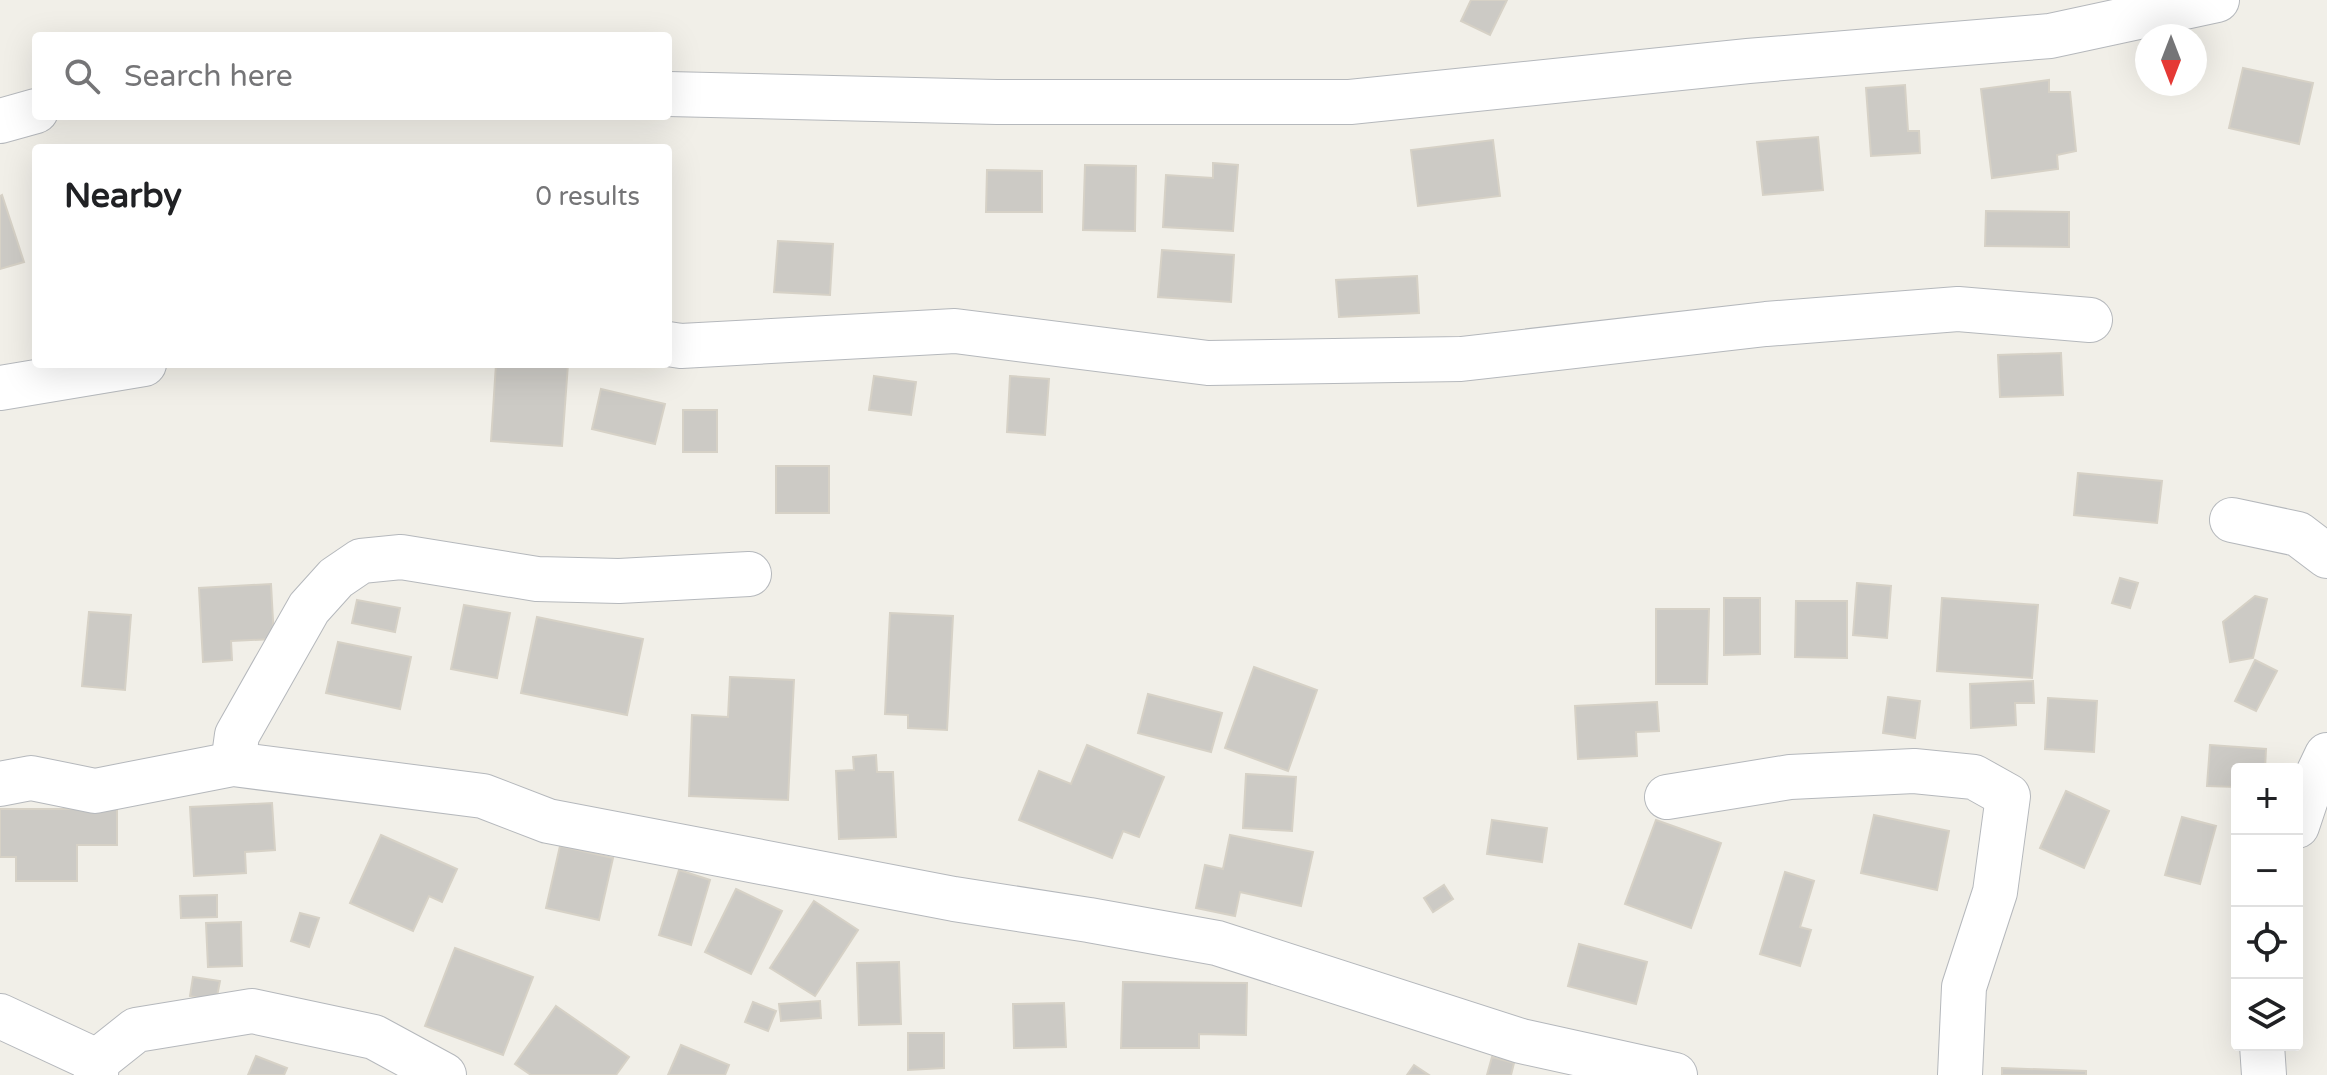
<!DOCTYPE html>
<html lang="en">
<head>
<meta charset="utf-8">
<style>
  :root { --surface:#fff; --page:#f2f2f2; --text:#202124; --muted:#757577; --line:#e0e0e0 }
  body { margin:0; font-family:"Varela Round",sans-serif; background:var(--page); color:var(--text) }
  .controls { position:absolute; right:24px; bottom:24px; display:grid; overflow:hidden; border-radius:8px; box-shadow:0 8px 32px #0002 }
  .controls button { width:72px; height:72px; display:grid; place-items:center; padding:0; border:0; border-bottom:2px solid var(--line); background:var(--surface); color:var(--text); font:40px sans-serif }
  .compass { position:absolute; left:2135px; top:24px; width:72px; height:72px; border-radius:50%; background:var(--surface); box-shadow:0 8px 32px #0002; rotate:180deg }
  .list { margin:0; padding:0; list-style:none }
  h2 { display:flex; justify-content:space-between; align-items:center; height:104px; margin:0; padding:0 32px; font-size:34px }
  h2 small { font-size:26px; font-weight:400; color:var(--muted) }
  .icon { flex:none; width:44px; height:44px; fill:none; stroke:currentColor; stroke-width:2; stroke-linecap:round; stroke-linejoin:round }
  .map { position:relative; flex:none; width:2327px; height:1075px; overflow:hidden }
  .search { position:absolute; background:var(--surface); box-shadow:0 8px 32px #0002; left:32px; top:32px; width:640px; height:88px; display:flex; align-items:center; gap:20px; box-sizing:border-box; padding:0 28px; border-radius:8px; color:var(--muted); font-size:30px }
  .panel { position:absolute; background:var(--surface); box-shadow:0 8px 32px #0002; left:32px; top:144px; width:640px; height:224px; border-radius:8px }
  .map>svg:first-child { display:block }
  .building { fill:#cccac5; stroke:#d6d1c6; stroke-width:2 }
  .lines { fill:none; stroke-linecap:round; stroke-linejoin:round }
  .minor-casing { stroke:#b5b8bc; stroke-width:46 }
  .minor { stroke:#fff; stroke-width:44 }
</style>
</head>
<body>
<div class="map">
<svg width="2327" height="1075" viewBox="0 0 2327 1075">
  <rect width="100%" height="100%" fill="#f1efe8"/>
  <!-- building -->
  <g class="building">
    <path d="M1471,0H1507L1490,35L1461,21Z"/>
    <path d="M2243,68L2313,83L2299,144L2229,128Z"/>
    <path d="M2049,80V92H2070L2076,151L2057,155L2058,169L1992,178L1981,89Z"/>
    <path d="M1905,85L1908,131H1919L1920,153L1871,156L1866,88Z"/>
    <path d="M1818,137L1823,190L1763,195L1757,142Z"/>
    <path d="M1493,140L1500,196L1418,206L1411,150Z"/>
    <path d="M1213,163L1238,165L1233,231L1163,227L1166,175L1213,178Z"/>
    <path d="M1085,165L1136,166L1135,231L1083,230Z"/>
    <path d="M987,170L1042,171V212H986Z"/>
    <path d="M2,195L24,262L0,269V196Z"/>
    <path d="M1986,211L2069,212V247L1985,246Z"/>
    <path d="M778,241L833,244L830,295L774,292Z"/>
    <path d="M1162,250L1234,255L1231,302L1158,297Z"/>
    <path d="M1417,276L1419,313L1339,317L1336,280Z"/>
    <path d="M2061,353L2063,395L2000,397L1998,355Z"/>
    <path d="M496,364H568L562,446L491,441Z"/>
    <path d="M874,376L916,382L911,415L869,410Z"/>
    <path d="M1010,376L1049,379L1045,435L1007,432Z"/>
    <path d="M601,389L665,404L655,444L592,429Z"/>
    <rect x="683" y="410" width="34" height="42"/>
    <rect x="776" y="466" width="53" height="47"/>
    <path d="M2078,473L2162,481L2157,523L2074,515Z"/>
    <path d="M2120,578L2138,583L2130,608L2112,603Z"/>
    <path d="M1857,583L1891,586L1887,638L1853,635Z"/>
    <path d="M271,584L274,639L231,641L232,660L203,662L199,588Z"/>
    <path d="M2255,596L2267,599L2253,658L2230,662L2223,622Z"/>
    <path d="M1724,598H1760V654L1724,655Z"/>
    <path d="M1942,598L2038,605L2032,678L1937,671Z"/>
    <path d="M357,600L400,608L395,632L352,623Z"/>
    <path d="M1796,601H1847V658L1795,657Z"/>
    <path d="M464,605L510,613L497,678L451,669Z"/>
    <path d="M1656,609H1709L1707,684H1656Z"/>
    <path d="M89,612L131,615L125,690L82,686Z"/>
    <path d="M890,613L953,616L947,730L908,728V715L885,714Z"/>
    <path d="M537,617L643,639L627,715L521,693Z"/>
    <path d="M338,642L411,657L400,709L326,693Z"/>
    <path d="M2255,660L2277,671L2256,711L2235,701Z"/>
    <path d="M1254,667L1317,690L1288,771L1225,748Z"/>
    <path d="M730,677L794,680L788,800L689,796L692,715L728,717Z"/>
    <path d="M2033,681L2034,703H2015L2016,725L1971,728L1970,684Z"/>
    <path d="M1148,694L1222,713L1211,752L1138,733Z"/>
    <path d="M1888,697L1920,701L1915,738L1883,733Z"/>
    <path d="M2048,698L2097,701L2094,752L2045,749Z"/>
    <path d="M1657,702L1659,731L1636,732L1637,756L1578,759L1575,706Z"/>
    <path d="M1087,745L1164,777L1139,837L1123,831L1112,858L1019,820L1039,771L1071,784Z"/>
    <path d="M2210,745L2266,749L2265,769H2237V787L2207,786Z"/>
    <path d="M876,755L877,772H893L896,837L839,839L836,771L854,770L853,757Z"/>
    <path d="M1246,774L1296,777L1292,831L1243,828Z"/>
    <path d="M2066,791L2109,811L2084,868L2040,848Z"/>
    <path d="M272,803L275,850L245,852L246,873L194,876L190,807Z"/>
    <path d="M0,809H117V845H77V881H16V857H0Z"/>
    <path d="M1874,815L1949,831L1937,890L1861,873Z"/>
    <path d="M2182,817L2216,826L2200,884L2165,875Z"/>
    <path d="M1492,820L1547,828L1542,862L1487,854Z"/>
    <path d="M1656,820L1721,843L1691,928L1625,904Z"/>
    <path d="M381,835L457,869L442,902L429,896L413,931L350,903Z"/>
    <path d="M1230,835L1313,852L1301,906L1240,892L1235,916L1196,908L1205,865L1223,869Z"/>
    <path d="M560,846L613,858L599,920L546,908Z"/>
    <path d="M679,870L710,880L691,945L659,935Z"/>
    <path d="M1785,872L1814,881L1800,927L1811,930L1800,966L1760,954Z"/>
    <path d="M1444,885L1453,899L1433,912L1424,898Z"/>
    <path d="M736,889L782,911L751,974L705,952Z"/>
    <path d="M217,895V917L181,918L180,896Z"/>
    <path d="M814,901L858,930L815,996L770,968Z"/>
    <path d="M300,913L319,918L309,947L291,941Z"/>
    <path d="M241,922L242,966L208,967L206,923Z"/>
    <path d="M1579,944L1647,962L1636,1004L1568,986Z"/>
    <path d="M455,948L533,977L503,1055L425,1026Z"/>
    <path d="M899,962L901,1024L859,1025L857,963Z"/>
    <path d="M193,977L220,981L216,1001L190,996Z"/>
    <path d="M1123,982L1247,983L1246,1035L1199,1034V1048H1121Z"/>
    <path d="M820,1001L821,1018L781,1021L779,1004Z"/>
    <path d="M753,1002L776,1011L768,1031L745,1022Z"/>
    <path d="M1064,1003L1066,1047L1014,1048L1013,1004Z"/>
    <path d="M556,1006L629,1057L616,1075H531L515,1064Z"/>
    <path d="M908,1033H944V1068L908,1070Z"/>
    <path d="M681,1045L729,1065L725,1075H668Z"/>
    <path d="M256,1056L287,1068L284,1075H248Z"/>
    <path d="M1492,1057L1514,1063L1511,1075H1487Z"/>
    <path d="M1414,1065L1429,1075H1407Z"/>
    <path d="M2002,1068L2086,1071V1075H2002Z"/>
  </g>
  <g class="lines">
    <!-- minor casing -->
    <g class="minor-casing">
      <g id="minor">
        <path d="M668,94L997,102H1350L1748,61L2050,36L2217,0"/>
        <path d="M0,121L36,111"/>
        <path d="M668,344L681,346L955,331L1208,363L1461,359L1766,324L1958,309L2090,320"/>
        <path d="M0,388L144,364"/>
        <path d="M2232,520L2298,534L2327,556"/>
        <path d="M233,764L237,735L309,608L336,578L361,561L401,557L537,579L619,581L749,574"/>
        <path d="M0,784L31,778L95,791L233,764L483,796L548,821L954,899L1089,920L1217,943L1521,1041L1675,1075"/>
        <path d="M1667,797L1790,777L1914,771L1974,777L2008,796L1995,892L1964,987L1960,1075"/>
        <path d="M2297,826L2306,799L2327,755"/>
        <path d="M0,1016L97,1061"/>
        <path d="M2262,1045L2264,1075"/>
        <path d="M96,1075L97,1061L136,1030L252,1011L374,1037L444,1075"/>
      </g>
    </g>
    <!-- minor -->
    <use href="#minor" class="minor"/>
  </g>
</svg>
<div class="controls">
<button>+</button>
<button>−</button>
<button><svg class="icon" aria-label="locate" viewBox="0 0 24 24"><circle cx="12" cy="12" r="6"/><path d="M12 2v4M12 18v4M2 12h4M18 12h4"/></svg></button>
<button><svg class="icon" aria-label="layers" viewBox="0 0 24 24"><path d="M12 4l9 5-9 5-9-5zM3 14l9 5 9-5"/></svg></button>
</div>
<svg class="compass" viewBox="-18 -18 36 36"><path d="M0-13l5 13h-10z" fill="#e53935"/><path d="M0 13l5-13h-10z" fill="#757577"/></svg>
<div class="search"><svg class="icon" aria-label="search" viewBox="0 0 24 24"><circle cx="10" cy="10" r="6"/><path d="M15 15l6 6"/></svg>Search here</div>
<section class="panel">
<h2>Nearby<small>0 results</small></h2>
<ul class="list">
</ul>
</section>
</div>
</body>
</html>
